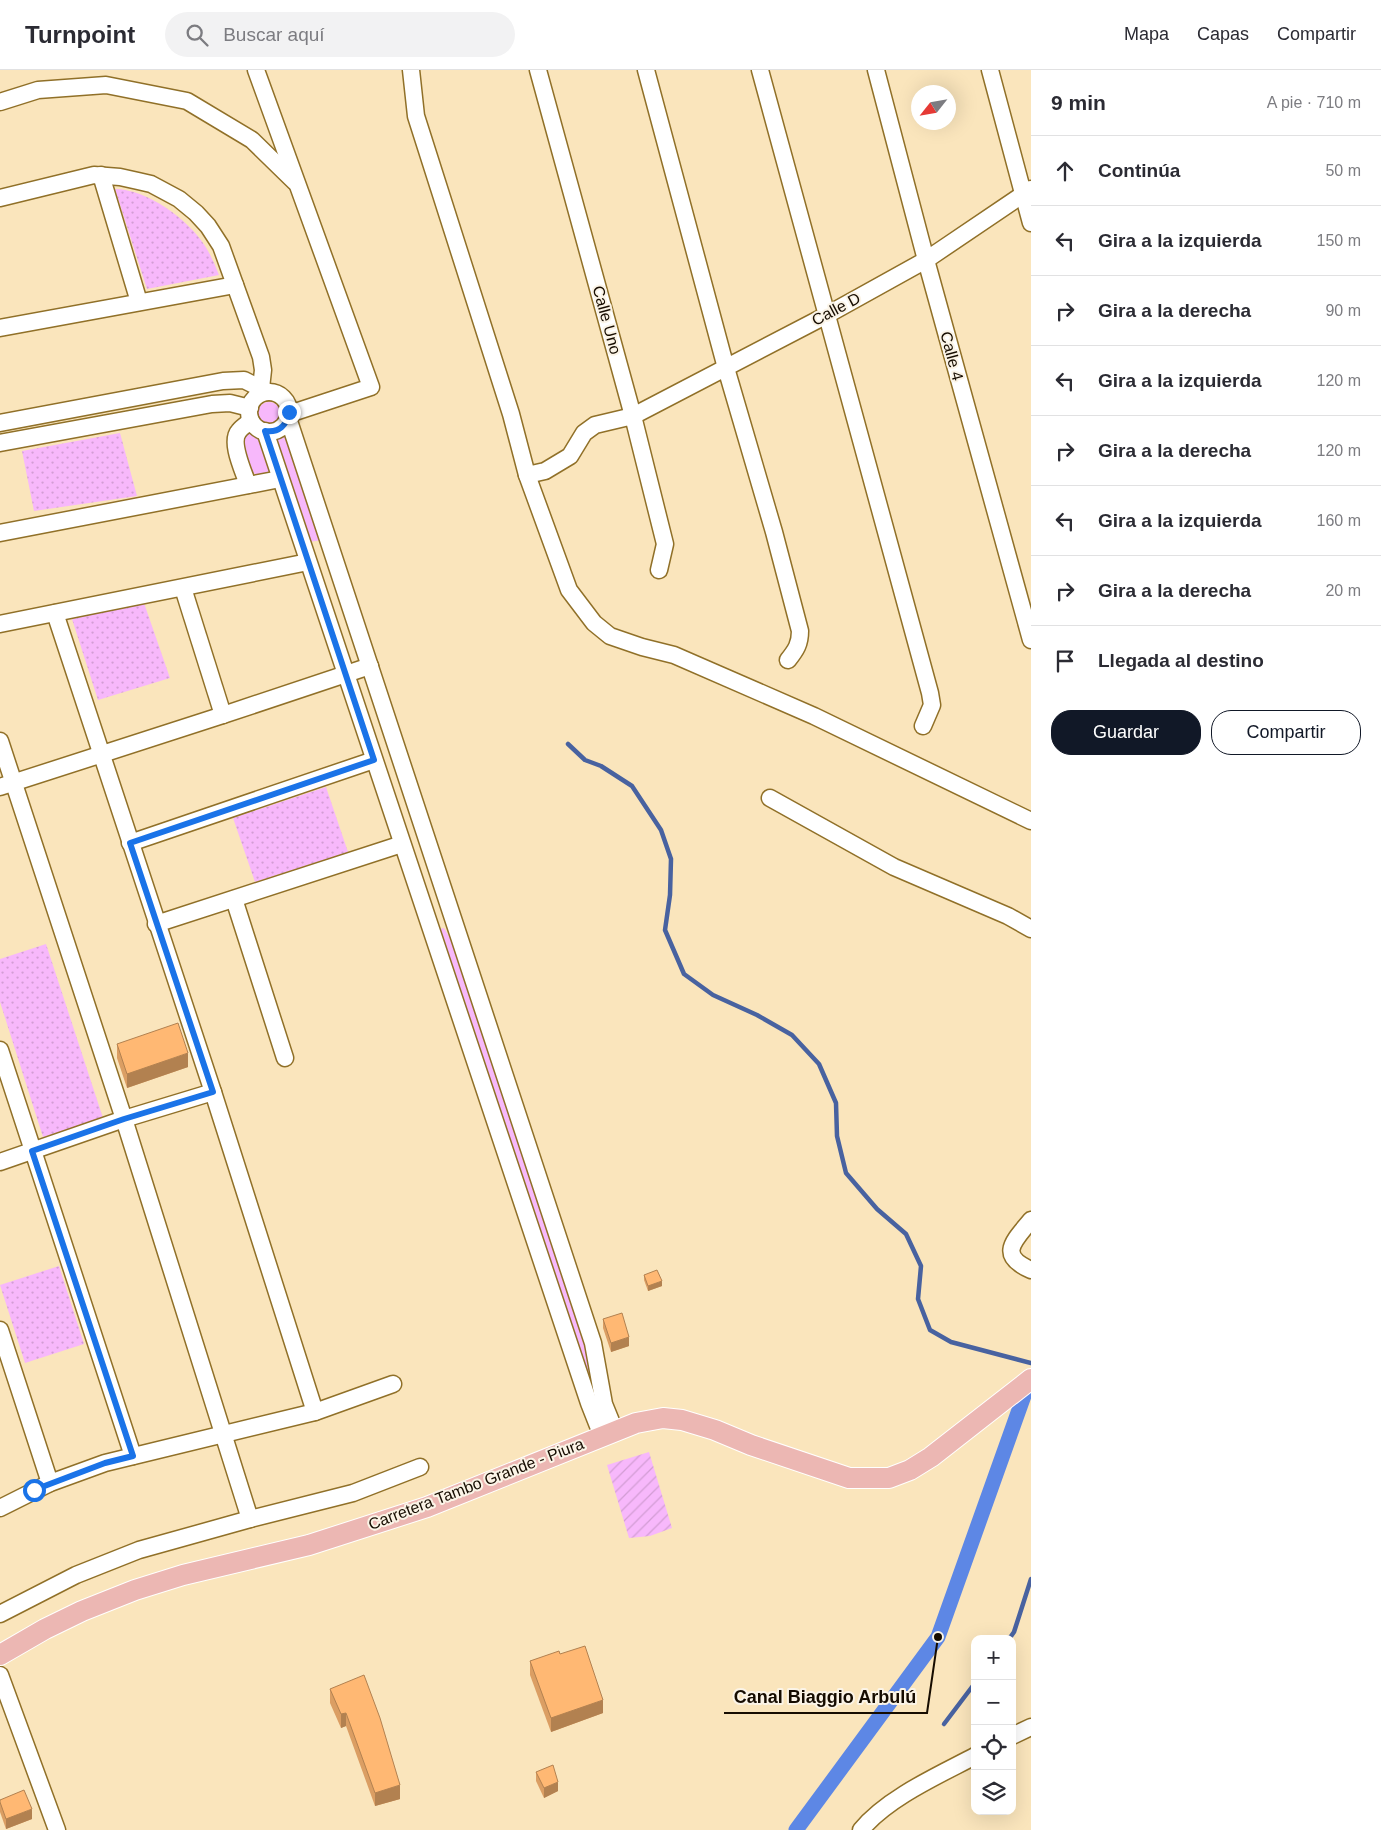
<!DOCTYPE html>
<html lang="es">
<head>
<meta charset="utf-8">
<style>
  :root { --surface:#fff; --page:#f2f2f3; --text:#2b2b33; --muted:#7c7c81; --line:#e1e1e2; --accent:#111827 }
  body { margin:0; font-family:Arial,sans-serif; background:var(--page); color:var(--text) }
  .controls { position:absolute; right:15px; bottom:15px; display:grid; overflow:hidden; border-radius:10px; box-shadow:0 5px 20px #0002 }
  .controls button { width:45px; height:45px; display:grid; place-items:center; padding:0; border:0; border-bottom:1px solid var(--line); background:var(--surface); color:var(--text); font:25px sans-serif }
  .compass { position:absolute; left:911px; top:15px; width:45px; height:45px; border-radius:50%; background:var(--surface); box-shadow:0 5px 20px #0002; rotate:239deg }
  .stop { position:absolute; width:15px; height:15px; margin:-11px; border:4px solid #1a73e8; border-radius:50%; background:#fff }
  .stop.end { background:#1a73e8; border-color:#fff; box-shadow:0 1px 5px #0008 }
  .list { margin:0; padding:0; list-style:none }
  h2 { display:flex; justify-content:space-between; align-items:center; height:65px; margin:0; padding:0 20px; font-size:21px }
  h2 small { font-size:16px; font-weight:400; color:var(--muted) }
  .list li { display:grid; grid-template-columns:32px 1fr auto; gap:15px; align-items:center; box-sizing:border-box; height:70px; padding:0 20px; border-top:1px solid var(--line) }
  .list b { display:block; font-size:19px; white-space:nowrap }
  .list em { font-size:16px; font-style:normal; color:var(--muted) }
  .actions { display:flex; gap:10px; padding:15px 20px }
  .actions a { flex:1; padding:11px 0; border:1px solid var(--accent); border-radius:20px; text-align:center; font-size:18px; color:var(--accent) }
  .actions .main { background:var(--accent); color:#fff }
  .icon { flex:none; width:28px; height:28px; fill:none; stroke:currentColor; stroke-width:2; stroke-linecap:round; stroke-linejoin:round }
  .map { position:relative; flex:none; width:1031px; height:1760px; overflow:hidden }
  header { display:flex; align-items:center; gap:30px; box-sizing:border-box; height:70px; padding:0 25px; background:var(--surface); border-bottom:1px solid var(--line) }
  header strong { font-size:24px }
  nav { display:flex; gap:28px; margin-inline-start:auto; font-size:18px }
  .search { width:350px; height:45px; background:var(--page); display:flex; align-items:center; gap:12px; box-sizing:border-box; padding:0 18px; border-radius:28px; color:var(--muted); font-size:19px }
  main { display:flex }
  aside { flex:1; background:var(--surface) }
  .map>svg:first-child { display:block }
  .grass { fill:#f7b8fb }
  .park { fill:url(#park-dots) }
  .garden { fill:url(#garden-furrows) }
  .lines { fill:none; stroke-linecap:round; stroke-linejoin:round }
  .stream { stroke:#4862a0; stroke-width:4.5 }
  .canal { stroke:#5d87e5; stroke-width:15 }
  .minor-casing { stroke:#907028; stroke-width:19 }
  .major-casing { stroke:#fff; stroke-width:22 }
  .minor { stroke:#fff; stroke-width:16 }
  .major { stroke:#ecb7b3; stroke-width:20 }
  .wall { fill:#db9e63 }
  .shaded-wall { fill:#b28150 }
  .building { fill:#ffb873; stroke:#b28150 }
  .route { stroke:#1a73e8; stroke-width:6 }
  .labels { text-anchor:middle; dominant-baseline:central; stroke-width:4; stroke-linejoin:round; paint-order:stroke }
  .street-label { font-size:16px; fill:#160c00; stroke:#fbf4e7 }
  .leader { fill:none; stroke:#160c00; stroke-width:2 }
  .callout-dot { fill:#160c00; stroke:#fbf4e7; stroke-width:2 }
  .callout-label { font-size:18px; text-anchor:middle; font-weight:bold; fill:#160c00; stroke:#fbf4e7; stroke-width:4; stroke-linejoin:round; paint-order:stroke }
</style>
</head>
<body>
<header>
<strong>Turnpoint</strong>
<div class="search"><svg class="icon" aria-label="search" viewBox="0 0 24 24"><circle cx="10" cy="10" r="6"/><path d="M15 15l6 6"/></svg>Buscar aquí</div>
<nav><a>Mapa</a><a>Capas</a><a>Compartir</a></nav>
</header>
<main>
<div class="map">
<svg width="1031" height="1760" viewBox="0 0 1031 1760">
  <defs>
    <pattern id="park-dots" width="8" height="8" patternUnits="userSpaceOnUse" patternTransform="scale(1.25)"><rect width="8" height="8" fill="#f7b8fb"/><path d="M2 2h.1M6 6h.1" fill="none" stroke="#d39dd5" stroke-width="1.8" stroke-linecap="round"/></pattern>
    <pattern id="garden-furrows" width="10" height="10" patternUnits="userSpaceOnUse" patternTransform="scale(1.25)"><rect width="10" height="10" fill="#f7b8fb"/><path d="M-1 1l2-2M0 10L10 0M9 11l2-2" fill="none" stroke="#d39dd5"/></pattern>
  </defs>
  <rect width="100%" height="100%" fill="#fae5bc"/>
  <!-- grass -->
  <g class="grass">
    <circle cx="269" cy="343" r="11"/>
    <path d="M283,361H287L322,470L309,472L274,369L276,364Z"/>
    <path d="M251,362C263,366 269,389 269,401L265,405H257L252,402L244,377V366Z"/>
    <path d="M444,858L459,884L588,1272L598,1333L594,1334L439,859Z"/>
  </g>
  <!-- park -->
  <g class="park">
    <path d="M115,119C147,119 189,150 205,176C211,185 215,195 219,205L147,219Z"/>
    <path d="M120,363L137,426L34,441L22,381Z"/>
    <path d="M144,533L170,608L98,630L72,549Z"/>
    <path d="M326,717L348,782L255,812L233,748Z"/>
    <path d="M46,874L103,1048L43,1067L0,932V889Z"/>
    <path d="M59,1196L84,1274L25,1293L0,1215Z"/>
  </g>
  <!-- garden -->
  <path class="garden" d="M649,1382L672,1458L650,1466L629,1468L607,1395Z"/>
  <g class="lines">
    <!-- stream -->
    <g class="stream">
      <path d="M568,674L585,690L601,696L632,716L661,760L671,789L670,825L665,860L684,904L713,925L757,945L792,965L819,994L836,1033L837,1066L846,1103L877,1139L906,1164L921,1196L918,1229L930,1260L951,1272L1031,1293"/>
      <path d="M1009,1569L1014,1562L1031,1509"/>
      <path d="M944,1654L975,1613"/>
    </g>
    <!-- canal -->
    <path class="canal" d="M796,1760L938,1567L1030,1309"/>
    <!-- minor casing -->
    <g class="minor-casing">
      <g id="minor">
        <path d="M256,0L371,317L289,344"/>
        <path d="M411,0L416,46L511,344L527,405L569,520L594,553L610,566L642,577L674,585L814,646L1031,751"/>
        <path d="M538,0L633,346L665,474L659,500"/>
        <path d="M646,0L726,298L774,462L800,561C800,574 796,580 788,590"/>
        <path d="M760,0C815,208 874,415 930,623L932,635L923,656"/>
        <path d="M876,0L926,190L1031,570"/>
        <path d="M990,0L1031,153"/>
        <path d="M0,32L38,20L106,15L187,31L252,70L295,112"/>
        <path d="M101,105L139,232"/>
        <path d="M0,128L94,105L120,107L138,111L151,114L179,129L196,143L208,156L221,176L261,287L263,300L261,318"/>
        <path d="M0,258L235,215"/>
        <circle cx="269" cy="342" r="20"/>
        <path d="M288,348L593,1273L604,1334L615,1361"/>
        <path d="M0,353L223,311L244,310L268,322"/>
        <path d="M265,361L589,1333L602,1366"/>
        <path d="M0,373L212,334L230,333L250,338"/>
        <path d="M527,405L545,401L570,386L584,363L595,355L633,346L825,246L926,190L1031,119"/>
        <path d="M248,415C244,402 229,372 239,361C242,357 247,354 251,351"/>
        <path d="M0,463L280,409"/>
        <path d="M183,518L223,645"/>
        <path d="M55,543L213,1022L315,1342"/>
        <path d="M0,554L308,492"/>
        <path d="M0,671L124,1049L250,1449"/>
        <path d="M0,717L223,645L370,596"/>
        <path d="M770,728L894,797L1008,846L1031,859"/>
        <path d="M130,773L374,690"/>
        <path d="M234,829L285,988"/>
        <path d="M156,854L402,774"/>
        <path d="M0,980L133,1386"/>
        <path d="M0,1092L124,1049L213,1022"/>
        <path d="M1031,1150C1014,1171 997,1185 1031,1200"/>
        <path d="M0,1260L50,1413"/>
        <path d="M0,1438L50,1413L105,1393L315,1342L393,1314"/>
        <path d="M0,1544L76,1505L139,1480L250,1449L353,1423L420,1397"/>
        <path d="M0,1605L57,1760"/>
        <path d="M1012,1666L1031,1657"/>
        <path d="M861,1760C887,1728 939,1705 975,1686"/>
      </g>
    </g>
    <!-- major casing -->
    <g class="major-casing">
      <path id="major" d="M0,1585L45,1559L82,1541L135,1520L183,1505L309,1475L427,1437L636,1353L663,1348L682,1350L715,1360L751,1375L849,1408H889L910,1400L931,1387L1031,1309"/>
    </g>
    <!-- minor -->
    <use href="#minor" class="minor"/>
    <!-- major -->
    <use href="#major" class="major"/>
  </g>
  <!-- wall -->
  <g class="wall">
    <path d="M117,974L188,997L127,1018L117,988Z"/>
    <path d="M644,1205L662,1216L648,1221L644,1210Z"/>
    <path d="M603,1249L629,1276L611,1282L603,1258Z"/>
    <path d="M560,1584L603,1643L551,1662L530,1605V1591Z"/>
    <path d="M330,1619L400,1729L375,1736L346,1656L341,1658L330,1633Z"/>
    <path d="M536,1702L558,1721L544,1728L536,1711Z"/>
    <path d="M0,1730L32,1749L6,1759L0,1742Z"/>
  </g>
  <!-- shaded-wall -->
  <g class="shaded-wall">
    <path d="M188,983V997L127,1018V1004Z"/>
    <path d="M662,1211V1216L648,1221V1216Z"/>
    <path d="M629,1267V1276L611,1282V1273Z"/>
    <path d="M603,1630V1643L551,1662V1648Z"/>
    <path d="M346,1643V1656L341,1658V1644Z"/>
    <path d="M558,1712V1721L544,1728V1718Z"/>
    <path d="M400,1715V1729L375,1736V1723Z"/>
    <path d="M32,1739V1749L6,1759V1749Z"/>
  </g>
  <!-- building -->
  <g class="building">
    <path d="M178,953L188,983L127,1004L117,974Z"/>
    <path d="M657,1200L662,1211L648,1216L644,1205Z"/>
    <path d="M622,1243L629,1267L611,1273L603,1249Z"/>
    <path d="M585,1576L603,1630L551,1648L530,1591L559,1581L560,1584Z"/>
    <path d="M364,1605L380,1648L400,1715L375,1723L346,1643L341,1644L330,1619Z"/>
    <path d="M553,1695L558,1712L544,1718L536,1702Z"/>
    <path d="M24,1720L32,1739L6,1749L0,1732V1730Z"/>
  </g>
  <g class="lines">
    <!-- route -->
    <path class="route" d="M34,1420L105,1393L133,1386L32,1081L124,1049L213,1022L130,773L374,690L265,361C279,363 287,355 289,342"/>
  </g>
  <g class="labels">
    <!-- street labels -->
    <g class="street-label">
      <text transform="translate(836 239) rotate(-28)">Calle D</text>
      <text transform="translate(607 250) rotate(75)">Calle Uno</text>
      <text transform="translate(952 286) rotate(75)">Calle 4</text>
      <text transform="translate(476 1414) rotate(-21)">Carretera Tambo Grande - Piura</text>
    </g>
  </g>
  <!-- callouts -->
  <path class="leader" d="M938 1567L927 1643H724"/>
  <circle class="callout-dot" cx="938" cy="1567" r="5"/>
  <g class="callout-label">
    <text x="825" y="1633">Canal Biaggio Arbulú</text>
  </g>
</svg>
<div class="controls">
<button>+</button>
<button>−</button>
<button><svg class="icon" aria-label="locate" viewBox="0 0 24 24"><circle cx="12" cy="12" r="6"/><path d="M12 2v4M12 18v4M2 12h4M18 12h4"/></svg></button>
<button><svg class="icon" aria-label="layers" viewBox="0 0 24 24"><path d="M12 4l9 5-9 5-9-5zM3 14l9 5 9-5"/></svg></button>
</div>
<svg class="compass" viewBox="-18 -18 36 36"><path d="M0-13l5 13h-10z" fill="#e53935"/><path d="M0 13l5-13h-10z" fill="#7c7c81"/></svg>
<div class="stop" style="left:34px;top:1420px"></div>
<div class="stop end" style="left:289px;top:342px"></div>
</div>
<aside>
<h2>9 min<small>A pie · 710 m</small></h2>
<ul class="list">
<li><svg class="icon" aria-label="ahead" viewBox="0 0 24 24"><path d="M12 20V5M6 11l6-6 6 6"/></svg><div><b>Continúa</b></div><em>50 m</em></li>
<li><svg class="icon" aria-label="left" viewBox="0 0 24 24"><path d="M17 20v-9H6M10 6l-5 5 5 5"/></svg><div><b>Gira a la izquierda</b></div><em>150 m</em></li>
<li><svg class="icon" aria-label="right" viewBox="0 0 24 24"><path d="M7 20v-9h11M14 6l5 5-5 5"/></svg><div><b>Gira a la derecha</b></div><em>90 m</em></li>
<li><svg class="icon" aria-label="left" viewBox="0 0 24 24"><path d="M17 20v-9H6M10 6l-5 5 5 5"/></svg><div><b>Gira a la izquierda</b></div><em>120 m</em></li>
<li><svg class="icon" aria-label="right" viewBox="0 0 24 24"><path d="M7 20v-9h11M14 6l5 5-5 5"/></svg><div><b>Gira a la derecha</b></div><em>120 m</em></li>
<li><svg class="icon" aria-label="left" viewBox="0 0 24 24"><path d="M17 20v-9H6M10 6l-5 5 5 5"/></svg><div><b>Gira a la izquierda</b></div><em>160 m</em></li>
<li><svg class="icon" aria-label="right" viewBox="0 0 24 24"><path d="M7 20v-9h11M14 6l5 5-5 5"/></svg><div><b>Gira a la derecha</b></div><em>20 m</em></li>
<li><svg class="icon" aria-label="arrive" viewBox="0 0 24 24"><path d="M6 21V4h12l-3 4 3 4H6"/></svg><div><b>Llegada al destino</b></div></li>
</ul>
<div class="actions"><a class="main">Guardar</a><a>Compartir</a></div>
</aside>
</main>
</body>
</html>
